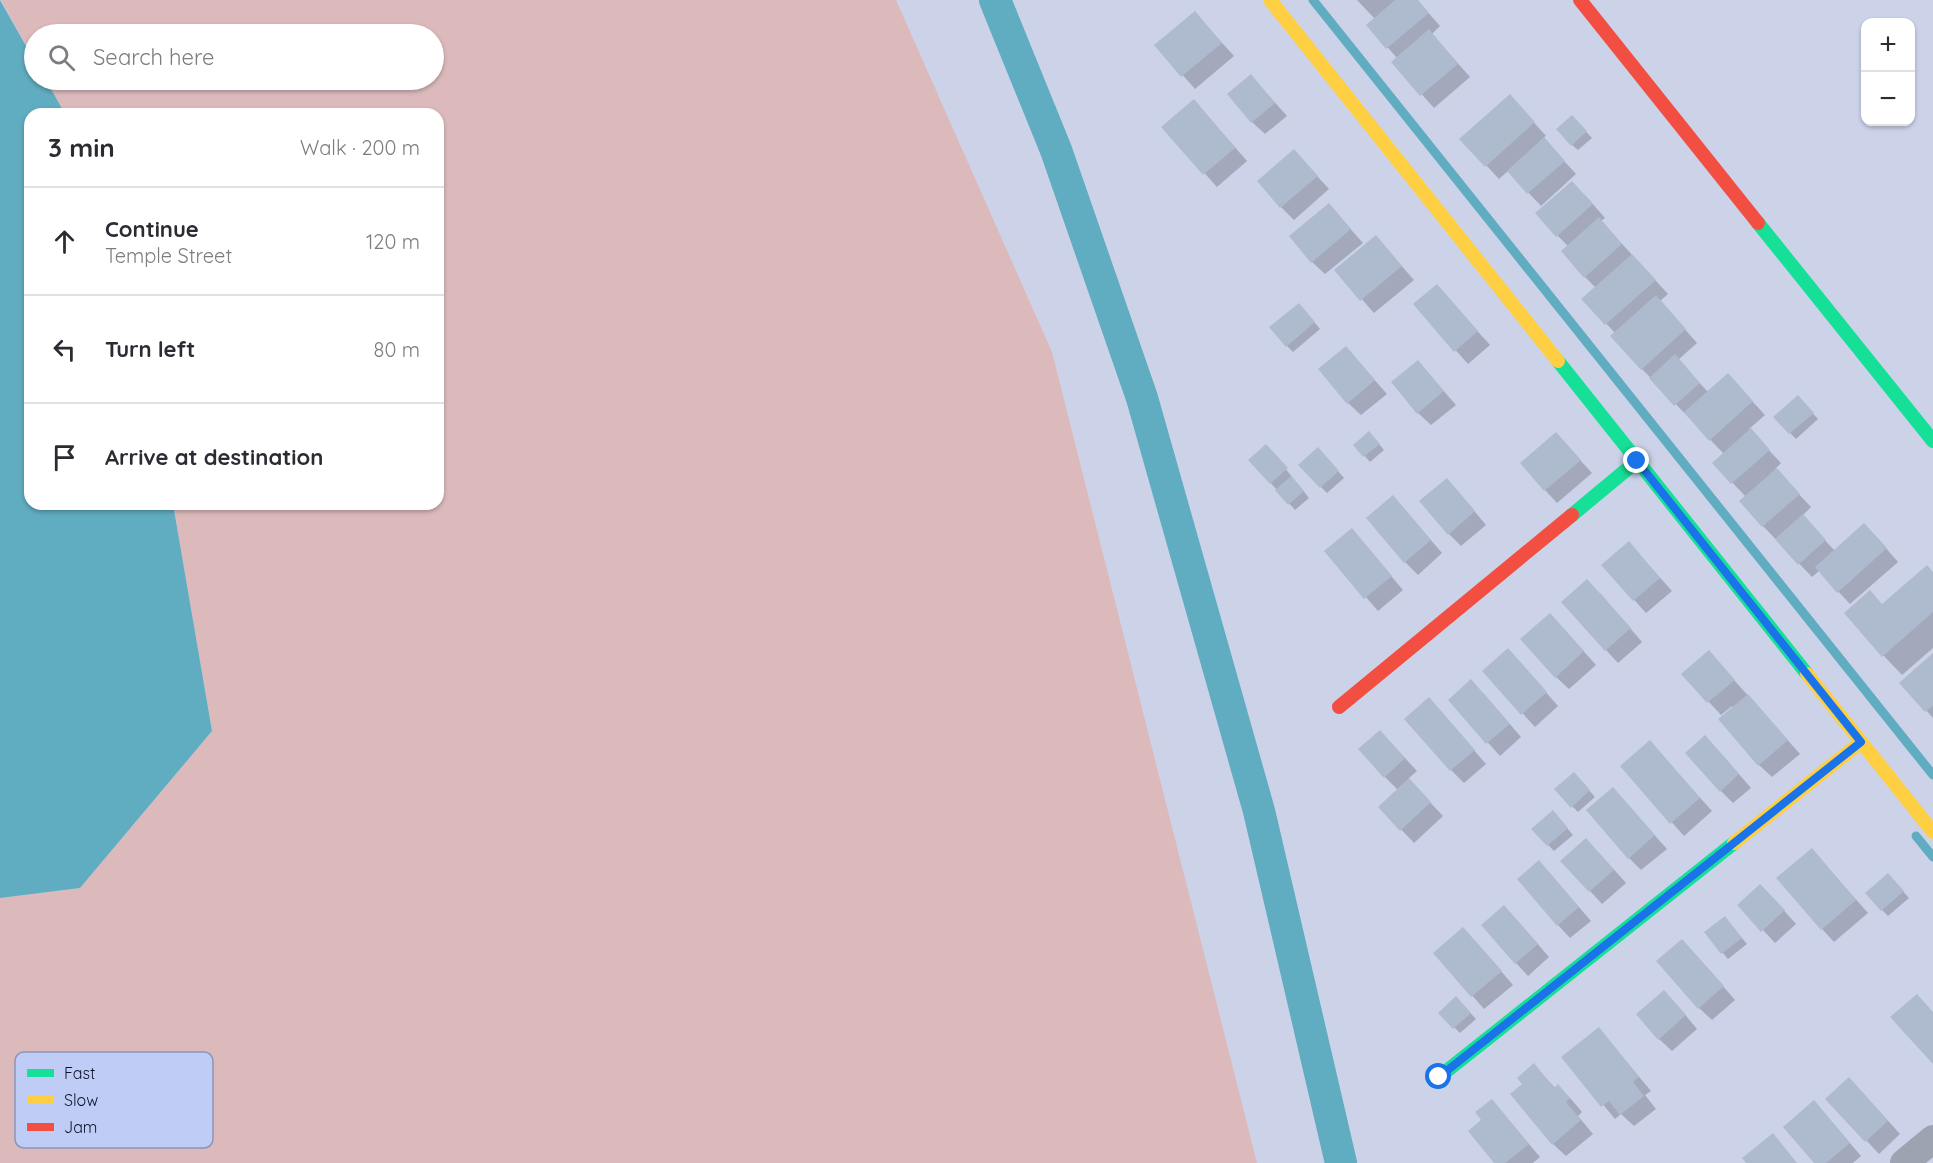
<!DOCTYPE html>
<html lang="en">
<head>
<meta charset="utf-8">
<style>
  :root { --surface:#fff; --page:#f2f2f3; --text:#2b2b33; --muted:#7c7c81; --line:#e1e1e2 }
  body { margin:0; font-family:Quicksand,sans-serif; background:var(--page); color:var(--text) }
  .controls { position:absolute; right:18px; top:18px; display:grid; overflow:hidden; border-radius:12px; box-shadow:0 2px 4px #0004 }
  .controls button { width:54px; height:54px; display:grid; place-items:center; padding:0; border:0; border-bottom:2px solid var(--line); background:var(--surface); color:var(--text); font:30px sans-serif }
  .stop { position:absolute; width:18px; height:18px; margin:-14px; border:4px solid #1a73e8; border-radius:50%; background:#fff }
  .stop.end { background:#1a73e8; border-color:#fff; box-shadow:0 2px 6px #0008 }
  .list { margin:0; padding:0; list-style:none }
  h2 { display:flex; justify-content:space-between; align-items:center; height:78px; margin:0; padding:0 24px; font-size:26px }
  h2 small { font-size:20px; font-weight:400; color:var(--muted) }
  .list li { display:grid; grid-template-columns:39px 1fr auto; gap:18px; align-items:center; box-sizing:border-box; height:108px; padding:0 24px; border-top:2px solid var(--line) }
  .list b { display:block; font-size:22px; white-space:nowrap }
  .list p { margin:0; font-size:20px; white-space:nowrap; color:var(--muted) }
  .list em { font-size:20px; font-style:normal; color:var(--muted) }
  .icon { flex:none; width:33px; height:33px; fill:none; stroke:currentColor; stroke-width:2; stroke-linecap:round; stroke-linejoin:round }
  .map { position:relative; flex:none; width:1933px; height:1163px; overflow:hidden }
  .search { position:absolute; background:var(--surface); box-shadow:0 2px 4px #0004; left:24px; top:24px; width:420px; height:66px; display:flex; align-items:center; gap:15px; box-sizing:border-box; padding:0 21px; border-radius:33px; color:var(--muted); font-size:22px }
  .panel { position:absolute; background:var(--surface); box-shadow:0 2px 4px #0004; left:24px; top:108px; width:420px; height:402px; border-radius:18px }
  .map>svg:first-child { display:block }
  .green { fill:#dcbabc }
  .water { fill:#60acc0 }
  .shadow { fill:#0003 }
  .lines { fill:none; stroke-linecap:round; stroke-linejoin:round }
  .stream { stroke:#60acc0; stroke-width:9 }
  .canal { stroke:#60acc0; stroke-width:32 }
  .building { fill:#aebbcf }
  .street { stroke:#9ea3b1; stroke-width:28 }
  .fast { stroke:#16e098; stroke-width:14 }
  .slow { stroke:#ffcf43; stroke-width:14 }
  .jam { stroke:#f24e42; stroke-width:14 }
  .route { stroke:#1a73e8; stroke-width:8 }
  .key { fill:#bfcdf6; stroke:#8a95b9; stroke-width:1.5 }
  .key-label { font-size:16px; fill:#0d122b }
</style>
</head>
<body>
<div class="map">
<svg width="1933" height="1163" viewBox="0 0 1933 1163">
  <rect width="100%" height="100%" fill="#ccd3e9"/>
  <!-- green -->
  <path class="green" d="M1,0H896L1052,352L1257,1163H0V898L80,888L212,731L173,504H438V114H65L46,80H434V34H34V60Z"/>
  <!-- water -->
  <path class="water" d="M0,0L34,60V80H46L65,114H30V504H173L212,731L80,888L0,898Z"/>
  <!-- shadow -->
  <g class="shadow">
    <path d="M1357,0H1417L1440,26L1432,34L1470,77L1434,108L1393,62L1397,58L1368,25L1375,19Z"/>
    <path d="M1195,13L1234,56L1195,89L1157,46Z"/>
    <path d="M1251,76L1287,116L1265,134L1252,122Z"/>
    <path d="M1522,109L1546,136L1543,138L1576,174L1541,206L1508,171L1499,179L1462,139Z"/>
    <path d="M1206,114L1247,161L1217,187L1163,127Z"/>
    <path d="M1578,123L1592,138L1578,150L1572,145Z"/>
    <path d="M1294,151L1329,189L1294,220L1281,207Z"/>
    <path d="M1585,195L1605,218L1601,221L1668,294L1660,301L1697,343L1678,360L1708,392L1740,388L1765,415L1749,429L1781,463L1775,469L1811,507L1802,516L1835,551L1877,538L1898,562L1850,604L1819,571L1812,577L1763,526L1746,497L1714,463L1724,454L1642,369L1615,333L1583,299L1596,288L1585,277L1568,246L1557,235Z"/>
    <path d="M1329,205L1363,243L1325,274L1312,262Z"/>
    <path d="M1376,237L1414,280L1374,313L1336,270Z"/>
    <path d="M1437,286L1490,345L1468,364L1415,304Z"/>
    <path d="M1305,311L1320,329L1293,352L1287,346Z"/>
    <path d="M1346,348L1387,394L1361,415L1348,403Z"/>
    <path d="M1418,362L1456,405L1431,425L1418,413Z"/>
    <path d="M1803,403L1818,419L1796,439L1790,433Z"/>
    <path d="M1556,434L1592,473L1557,503L1545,490Z"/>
    <path d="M1375,439L1384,450L1370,462L1355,445Z"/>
    <path d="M1272,452L1309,498L1295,510L1250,460Z"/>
    <path d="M1324,455L1344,478L1327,493L1321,487Z"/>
    <path d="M1459,493L1486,525L1461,546L1449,534Z"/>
    <path d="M1405,510L1442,553L1418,575L1405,562Z"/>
    <path d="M1352,530L1403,590L1378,611L1326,551Z"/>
    <path d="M1629,543L1672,591L1646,613L1603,565Z"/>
    <path d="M1933,573V648L1902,675L1884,656L1883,606Z"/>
    <path d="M1600,593L1642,642L1618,663L1606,650Z"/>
    <path d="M1562,627L1596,665L1569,689L1556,677Z"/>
    <path d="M1709,652L1800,754L1772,777L1759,765L1732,706L1721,715L1683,674Z"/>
    <path d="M1933,655V718L1902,683Z"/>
    <path d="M1520,663L1558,706L1535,727L1484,671Z"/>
    <path d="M1484,694L1521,737L1500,756L1450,700Z"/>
    <path d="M1429,699L1486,764L1464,783L1451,770Z"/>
    <path d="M1650,742L1712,811L1684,836L1622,766Z"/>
    <path d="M1392,744L1417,771L1408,779L1443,816L1414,843L1380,807L1398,790L1385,777Z"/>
    <path d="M1718,750L1751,788L1733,803L1721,791Z"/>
    <path d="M1580,780L1595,797L1578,812L1572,806Z"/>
    <path d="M1613,789L1667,849L1641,870L1629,858Z"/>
    <path d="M1558,818L1573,835L1554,851L1533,829Z"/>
    <path d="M1812,850L1868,913L1834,942L1822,929Z"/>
    <path d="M1599,853L1626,883L1602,904L1590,891Z"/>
    <path d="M1551,875L1591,921L1570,938L1558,925Z"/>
    <path d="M1894,881L1909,898L1888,916L1882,910Z"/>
    <path d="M1773,898L1796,924L1775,943L1763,930Z"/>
    <path d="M1516,919L1549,957L1528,976L1516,963Z"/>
    <path d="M1730,924L1747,944L1728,959L1706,933Z"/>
    <path d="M1476,942L1513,985L1484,1009L1435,953Z"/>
    <path d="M1695,954L1735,1000L1712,1020L1699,1008Z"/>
    <path d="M1462,1004L1476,1019L1460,1033L1440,1013Z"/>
    <path d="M1677,1005L1697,1029L1672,1051L1659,1039Z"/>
    <path d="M1599,1029L1651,1091L1645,1095L1656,1109L1634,1126L1621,1114L1615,1119L1564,1057Z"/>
    <path d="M1534,1065L1556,1089L1558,1086L1571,1099L1582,1112L1578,1116L1593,1134L1566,1156L1553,1144Z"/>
    <path d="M1862,1092L1900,1134L1879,1154L1828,1099Z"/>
    <path d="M1492,1101L1540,1157L1533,1163H1496Z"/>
    <path d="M1826,1115L1861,1156L1853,1163H1815Z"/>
  </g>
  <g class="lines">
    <!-- stream -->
    <g class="stream">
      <path d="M1313,0L1933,775"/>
      <path d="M1916,836L1933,857"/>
    </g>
    <!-- canal -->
    <path class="canal" d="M995,0L1056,150L1142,398L1259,811L1341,1163"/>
  </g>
  <!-- building -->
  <g class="building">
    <path d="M1395,0H1418L1429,13L1386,49L1366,25Z"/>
    <path d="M1195,11L1222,43L1181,77L1154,45Z"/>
    <path d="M1429,29L1458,64L1420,96L1391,62Z"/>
    <path d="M1251,74L1275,103L1251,123L1227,94Z"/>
    <path d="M1510,94L1535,122L1485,167L1459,139Z"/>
    <path d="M1194,99L1235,148L1203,175L1161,127Z"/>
    <path d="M1572,115L1587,131L1571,146L1556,129Z"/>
    <path d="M1544,137L1565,161L1527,194L1507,171Z"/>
    <path d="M1294,149L1318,176L1280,208L1257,181Z"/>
    <path d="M1572,181L1593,204L1556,237L1535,213Z"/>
    <path d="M1329,203L1351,229L1311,263L1289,236Z"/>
    <path d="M1599,217L1622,244L1584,278L1561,251Z"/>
    <path d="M1376,235L1402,266L1360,301L1334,270Z"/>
    <path d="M1632,254L1656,280L1605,325L1581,299Z"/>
    <path d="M1437,284L1478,331L1454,352L1413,304Z"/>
    <path d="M1656,295L1686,329L1641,370L1610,336Z"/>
    <path d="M1299,303L1315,322L1286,347L1269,327Z"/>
    <path d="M1346,346L1375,380L1347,404L1318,369Z"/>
    <path d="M1675,354L1700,383L1674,406L1649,378Z"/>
    <path d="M1418,360L1444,391L1417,414L1391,382Z"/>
    <path d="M1728,373L1753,401L1709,441L1684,412Z"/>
    <path d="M1798,395L1814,413L1789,434L1773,417Z"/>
    <path d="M1751,428L1770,450L1731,484L1712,463Z"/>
    <path d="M1369,431L1380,444L1363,457L1353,445Z"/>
    <path d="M1556,432L1581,460L1544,491L1520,463Z"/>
    <path d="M1266,444L1288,468L1270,484L1248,460Z"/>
    <path d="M1318,447L1339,471L1320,488L1298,465Z"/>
    <path d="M1777,468L1800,494L1762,527L1739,501Z"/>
    <path d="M1291,476L1304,491L1288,505L1275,490Z"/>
    <path d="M1447,478L1475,511L1448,535L1419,501Z"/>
    <path d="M1393,495L1431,540L1404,563L1366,518Z"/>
    <path d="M1803,514L1826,540L1798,565L1775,539Z"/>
    <path d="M1864,523L1887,548L1837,593L1815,567Z"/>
    <path d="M1352,528L1392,576L1364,599L1324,551Z"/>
    <path d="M1629,541L1660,578L1633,601L1601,565Z"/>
    <path d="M1927,565L1933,572V612L1882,657L1844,613L1870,590L1882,604Z"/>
    <path d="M1587,579L1631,628L1605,651L1561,602Z"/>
    <path d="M1550,613L1584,651L1555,678L1520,639Z"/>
    <path d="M1508,648L1547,692L1521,715L1482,671Z"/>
    <path d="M1709,650L1735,680L1707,703L1681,674Z"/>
    <path d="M1933,653V706L1925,712L1899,683Z"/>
    <path d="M1471,679L1510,724L1486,744L1448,700Z"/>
    <path d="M1748,694L1788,740L1758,766L1718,719Z"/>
    <path d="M1429,697L1475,750L1450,771L1404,719Z"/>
    <path d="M1380,730L1405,758L1384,778L1358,749Z"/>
    <path d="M1705,735L1739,774L1720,792L1685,753Z"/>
    <path d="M1650,740L1700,798L1670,824L1620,766Z"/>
    <path d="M1574,772L1590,790L1571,808L1554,789Z"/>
    <path d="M1409,778L1431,802L1400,831L1378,807Z"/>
    <path d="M1613,787L1655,835L1628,859L1586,810Z"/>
    <path d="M1553,810L1568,828L1547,846L1531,829Z"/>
    <path d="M1586,838L1614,870L1589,892L1560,861Z"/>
    <path d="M1812,848L1856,900L1821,930L1776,878Z"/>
    <path d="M1539,860L1579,907L1557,926L1517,879Z"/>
    <path d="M1888,873L1904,891L1881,911L1865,893Z"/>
    <path d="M1760,884L1785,910L1761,932L1737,905Z"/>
    <path d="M1504,905L1538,944L1515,964L1481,925Z"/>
    <path d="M1725,916L1742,938L1721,954L1704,932Z"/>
    <path d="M1463,927L1502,971L1471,997L1433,953Z"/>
    <path d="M1682,939L1724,986L1698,1009L1656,961Z"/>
    <path d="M1664,990L1686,1015L1658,1040L1636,1014Z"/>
    <path d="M1917,994L1933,1012V1064L1890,1017Z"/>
    <path d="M1456,996L1471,1013L1453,1029L1438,1013Z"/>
    <path d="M1599,1027L1639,1077L1633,1082L1644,1096L1620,1115L1609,1101L1601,1107L1561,1057Z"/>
    <path d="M1534,1063L1554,1088L1558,1084L1570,1098L1566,1102L1581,1120L1552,1145L1510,1094L1522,1084L1517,1078Z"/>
    <path d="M1849,1077L1888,1121L1865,1142L1825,1099Z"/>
    <path d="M1492,1099L1529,1144L1505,1163H1494L1468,1131L1481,1120L1475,1112Z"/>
    <path d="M1814,1100L1850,1143L1826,1163H1814L1783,1127Z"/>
    <path d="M1773,1133L1797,1163H1746L1742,1158Z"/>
  </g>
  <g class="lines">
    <!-- street -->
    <path class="street" d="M1904,1163L1933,1139"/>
    <!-- fast -->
    <g class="fast">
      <path d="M1758,223L1933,441"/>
      <path d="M1558,361L1807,674"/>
      <path d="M1572,515L1637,461"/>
      <path d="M1439,1077L1734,843"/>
    </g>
    <!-- slow -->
    <g class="slow">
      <path d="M1270,0L1558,361"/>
      <path d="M1807,674L1933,832"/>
      <path d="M1734,843L1861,742"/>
    </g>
    <!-- jam -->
    <g class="jam">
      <path d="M1580,0L1758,223"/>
      <path d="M1339,707L1572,515"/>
    </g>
  </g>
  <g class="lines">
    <!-- route -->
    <path class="route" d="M1439,1077L1861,742L1637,461"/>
  </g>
  <!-- legend -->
  <rect x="15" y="1052" width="198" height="96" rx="9" class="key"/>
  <rect x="27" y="1069" width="27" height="8" fill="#16e098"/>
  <rect x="27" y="1096" width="27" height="8" fill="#ffcf43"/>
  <rect x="27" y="1123" width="27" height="8" fill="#f24e42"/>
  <g class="key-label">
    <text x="64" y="1079">Fast</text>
    <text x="64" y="1106">Slow</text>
    <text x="64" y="1133">Jam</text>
  </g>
</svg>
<div class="controls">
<button>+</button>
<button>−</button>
</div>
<div class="stop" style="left:1439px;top:1077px"></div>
<div class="stop end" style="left:1637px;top:461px"></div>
<div class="search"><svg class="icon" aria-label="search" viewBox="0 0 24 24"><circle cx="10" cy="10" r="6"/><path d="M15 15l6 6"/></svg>Search here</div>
<section class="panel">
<h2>3 min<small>Walk · 200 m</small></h2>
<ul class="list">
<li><svg class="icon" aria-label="ahead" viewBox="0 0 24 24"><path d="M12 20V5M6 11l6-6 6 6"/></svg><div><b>Continue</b><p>Temple Street</p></div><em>120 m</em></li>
<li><svg class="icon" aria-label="left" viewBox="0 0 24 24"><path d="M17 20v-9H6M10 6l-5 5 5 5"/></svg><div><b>Turn left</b></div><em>80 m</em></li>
<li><svg class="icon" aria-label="arrive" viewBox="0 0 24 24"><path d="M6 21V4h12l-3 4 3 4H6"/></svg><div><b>Arrive at destination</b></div></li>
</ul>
</section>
</div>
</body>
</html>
